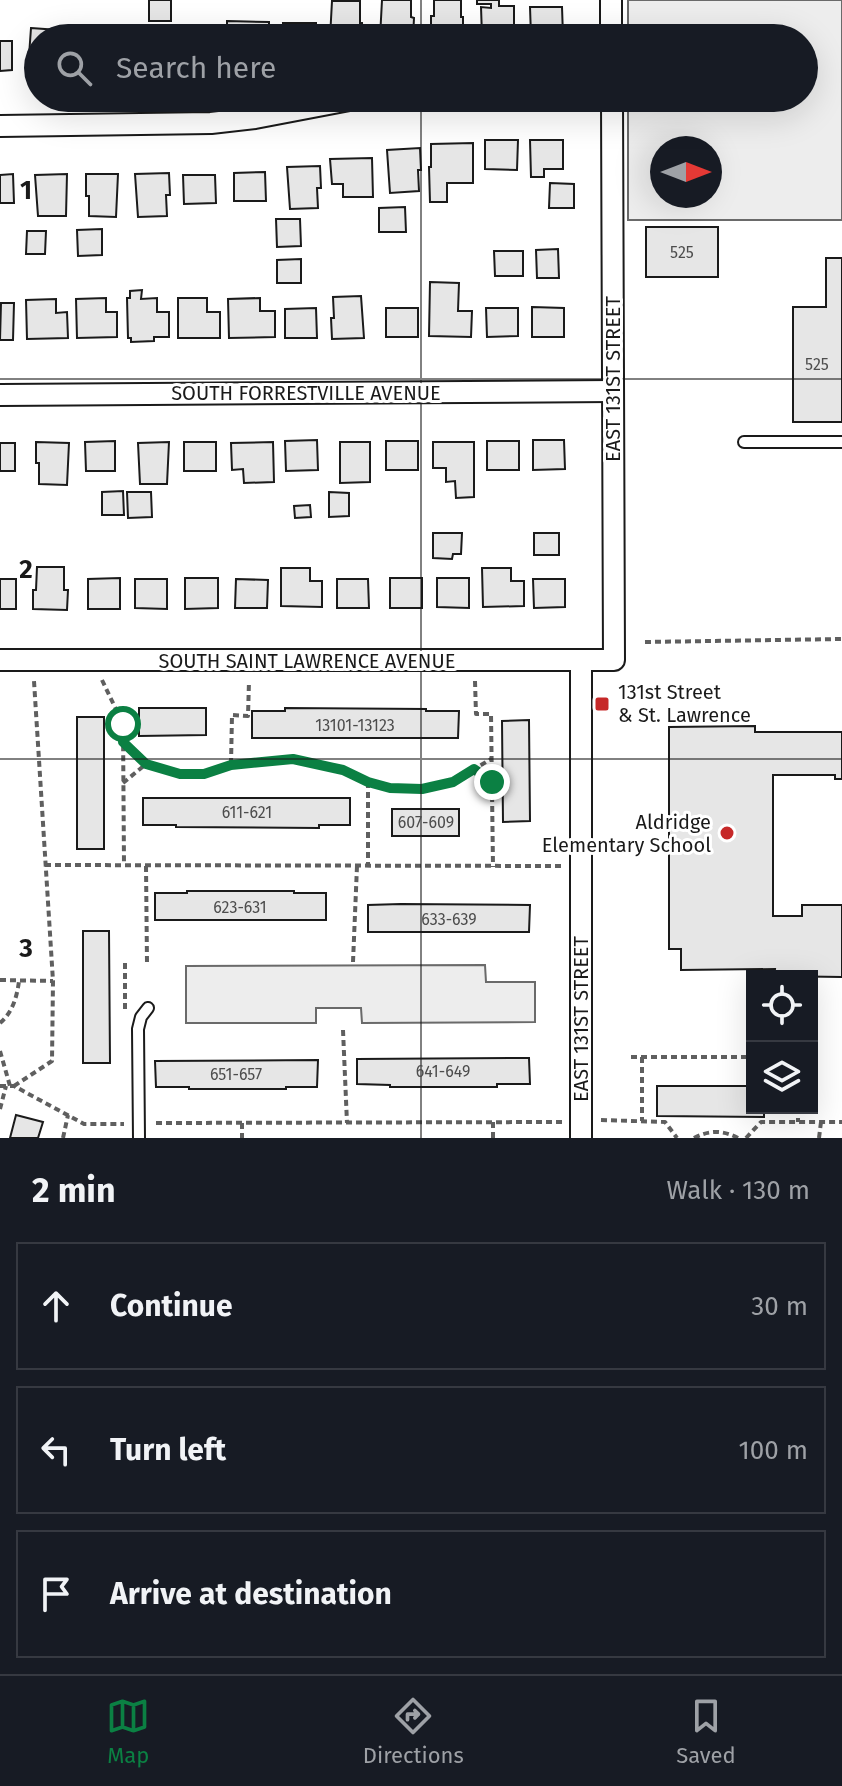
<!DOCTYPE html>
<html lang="en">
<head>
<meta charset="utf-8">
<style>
  :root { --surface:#171b24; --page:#20242c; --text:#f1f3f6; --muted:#9ea1a6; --line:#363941; --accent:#0b8043 }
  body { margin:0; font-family:"Fira Sans",sans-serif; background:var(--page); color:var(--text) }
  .controls { position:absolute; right:24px; bottom:24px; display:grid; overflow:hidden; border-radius:0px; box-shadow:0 8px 32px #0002 }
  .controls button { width:72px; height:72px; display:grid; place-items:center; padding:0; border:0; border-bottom:2px solid var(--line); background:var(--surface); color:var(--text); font:40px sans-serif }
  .compass { position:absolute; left:650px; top:136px; width:72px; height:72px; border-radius:50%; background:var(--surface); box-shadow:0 8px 32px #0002; rotate:90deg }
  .stop { position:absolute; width:24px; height:24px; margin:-18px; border:6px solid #0b8043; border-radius:50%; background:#fff }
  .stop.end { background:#0b8043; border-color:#fff; box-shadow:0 2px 8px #0008 }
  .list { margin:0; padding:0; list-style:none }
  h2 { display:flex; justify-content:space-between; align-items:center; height:104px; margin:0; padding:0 32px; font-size:34px }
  h2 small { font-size:26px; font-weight:400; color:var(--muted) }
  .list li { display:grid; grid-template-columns:52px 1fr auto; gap:24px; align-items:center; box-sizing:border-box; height:128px; margin:0 16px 16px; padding:0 16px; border:2px solid var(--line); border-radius:0px }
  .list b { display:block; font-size:30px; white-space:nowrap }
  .list em { font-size:26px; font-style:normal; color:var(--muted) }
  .icon { flex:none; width:44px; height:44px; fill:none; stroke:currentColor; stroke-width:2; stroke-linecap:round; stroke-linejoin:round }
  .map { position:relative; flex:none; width:842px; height:1138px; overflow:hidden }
  .search { position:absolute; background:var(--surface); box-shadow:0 8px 32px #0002; left:24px; right:24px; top:24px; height:88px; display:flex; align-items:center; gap:20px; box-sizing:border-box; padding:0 28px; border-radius:44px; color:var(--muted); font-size:30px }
  .sheet { height:536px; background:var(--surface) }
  nav { display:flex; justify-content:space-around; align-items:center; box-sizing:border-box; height:112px; border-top:2px solid var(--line); background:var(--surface); font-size:22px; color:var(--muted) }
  nav a { display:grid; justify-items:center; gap:4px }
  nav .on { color:var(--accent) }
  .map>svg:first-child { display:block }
  .built { fill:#ededed; stroke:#6a6a6a; stroke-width:2; fill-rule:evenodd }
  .building { fill:#e6e6e6; stroke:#1a1a1a; stroke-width:2 }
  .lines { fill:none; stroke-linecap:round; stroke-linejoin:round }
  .lane-casing { stroke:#1a1a1a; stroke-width:14 }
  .street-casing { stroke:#1a1a1a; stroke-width:24 }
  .path { stroke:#5f5f5f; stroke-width:4; stroke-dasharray:6 4; stroke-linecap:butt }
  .lane { stroke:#fff; stroke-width:10 }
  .street { stroke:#fff; stroke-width:20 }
  .route { stroke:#0b8043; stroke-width:10 }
  .grid { fill:none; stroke:#1a1a1a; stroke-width:2; stroke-opacity:0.55 }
  .poi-dot { fill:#c62828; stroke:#fff; stroke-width:3 }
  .labels { text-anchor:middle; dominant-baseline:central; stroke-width:6; stroke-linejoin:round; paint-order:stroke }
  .number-label { font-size:16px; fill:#4d4d4d }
  .street-label { font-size:20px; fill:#1a1a1a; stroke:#fff }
  .poi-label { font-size:20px; fill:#1a1a1a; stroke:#fff; text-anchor:start }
  .grid-label { font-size:26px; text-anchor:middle; font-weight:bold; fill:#1a1a1a; stroke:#fff; stroke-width:6; stroke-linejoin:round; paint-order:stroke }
</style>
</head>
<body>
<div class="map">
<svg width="842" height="1138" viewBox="0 0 842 1138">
  <rect width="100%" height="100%" fill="#fff"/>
  <!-- built -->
  <g class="built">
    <path d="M628,0H842V220H628V98H804V38H628ZM662,148H710V196H662Z"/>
    <path d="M485,965L486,982H535V1022L362,1023L361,1008H316V1023H186V966Z"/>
  </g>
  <!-- building -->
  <g class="building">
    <rect x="149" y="0" width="22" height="21"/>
    <path d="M382,0H411V17L414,18L413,38H380Z"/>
    <path d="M434,0H461V17H463V38H431V16H434Z"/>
    <path d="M477,0H499V6H514V36H482L481,7L491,8V4H477Z"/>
    <path d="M332,1H360V23H362L363,38H330Z"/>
    <path d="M530,7H562L563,36H531Z"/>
    <path d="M227,21L269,22V38H227Z"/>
    <path d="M283,23H316V38H284Z"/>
    <path d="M158,26V38H131V27Z"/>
    <path d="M206,27L207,38H176V29Z"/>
    <path d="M31,28L58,30V38H38V71L28,70Z"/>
    <path d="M0,41H12V70L0,71Z"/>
    <path d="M485,140H518L517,170L485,169Z"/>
    <path d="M530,140H563V169H544V177H531Z"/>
    <path d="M473,143V183H447V202H430L429,167H431V144Z"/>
    <path d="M420,148L421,170H418L419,191L390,193L387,150Z"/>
    <path d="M372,158L373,197H343V184H332L330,159Z"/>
    <path d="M320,166L321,188H317L318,208L290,209L287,167Z"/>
    <path d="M265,172L266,201H234V173Z"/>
    <path d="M169,173L170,195H166L167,216L138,217L135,174Z"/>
    <path d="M13,174L14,203H0V175Z"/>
    <path d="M67,174L66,216H38L35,175Z"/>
    <path d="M86,174H118L116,217L89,216V196H86Z"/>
    <path d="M183,175H215L216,203L184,204Z"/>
    <path d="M550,183L574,184V208H549Z"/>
    <path d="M405,207L406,232H379V208Z"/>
    <path d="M276,219H300L301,246L277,247Z"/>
    <rect x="646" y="227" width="72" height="50"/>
    <path d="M102,229V255L78,256L77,230Z"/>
    <path d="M27,231H46L45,254H26Z"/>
    <path d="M558,249L559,278H537L536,250Z"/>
    <path d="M494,251H523V276H495Z"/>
    <path d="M826,258H842V422H793V307H826Z"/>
    <path d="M301,259V283H277V260Z"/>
    <path d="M430,282L459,283L458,311H472L471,337L429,336Z"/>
    <path d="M142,290L141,299L157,298V312H169V337H154V341L131,342V338H128L127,298H130V291Z"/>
    <path d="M361,296L364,338L332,339L331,318H334L333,297Z"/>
    <path d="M106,298V312H117V337L77,338L76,299Z"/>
    <path d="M178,298H207V312H220V338H178Z"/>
    <path d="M260,298V311H275V337L229,338L228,299Z"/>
    <path d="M56,299V313L67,312L68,338L27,339L26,300Z"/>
    <path d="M1,303H14L13,340H0Z"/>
    <path d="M532,307L564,308V337H532Z"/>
    <path d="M316,308L317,338H285V309Z"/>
    <rect x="386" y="308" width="32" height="29"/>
    <path d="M486,308H518V336L487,337Z"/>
    <path d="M317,440L318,470L286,471L285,441Z"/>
    <path d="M533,440H564L565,469L533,470Z"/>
    <path d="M115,441V471H86L85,442Z"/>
    <rect x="386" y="441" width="32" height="29"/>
    <rect x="487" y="441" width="32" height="29"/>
    <path d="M36,442L69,443L67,485L39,484V463H36Z"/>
    <path d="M169,442L167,484H140L138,443Z"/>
    <rect x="184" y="442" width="32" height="29"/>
    <path d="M273,442L274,482L244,483L243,469L232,470L231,443Z"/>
    <path d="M340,442H370V482L340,483Z"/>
    <path d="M433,442H474V497L456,498L455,481L446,482V468H433Z"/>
    <rect x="0" y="443" width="15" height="28"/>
    <path d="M123,491L124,515H102V492Z"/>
    <path d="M127,492H151L152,517L128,518Z"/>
    <path d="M329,492L349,493V516L329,517Z"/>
    <path d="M310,505L311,517L295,518L294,506Z"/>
    <path d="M433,533H462L461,554H453L452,559L433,558Z"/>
    <rect x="534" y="533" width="25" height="22"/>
    <path d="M37,567H64V590H68L67,610L33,609V590H36Z"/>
    <path d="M281,568H310V581H322V607L281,606Z"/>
    <path d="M482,568H511V581H524V606L483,607Z"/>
    <path d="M120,578V609H88V579Z"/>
    <path d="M185,578H218V608L185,609Z"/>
    <rect x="390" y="578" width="32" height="30"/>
    <path d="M437,578H469V608L437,607Z"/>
    <rect x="0" y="579" width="16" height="30"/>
    <path d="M135,579H167V609L135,608Z"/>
    <path d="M236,579L268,580L267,608H235Z"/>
    <path d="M337,579H368L369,608H337Z"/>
    <path d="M533,579H565V607L534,608Z"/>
    <path d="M139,708H206V735L139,736Z"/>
    <path d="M285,708L426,709V711H459L458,738H252V711H285Z"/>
    <rect x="77" y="717" width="27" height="132"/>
    <path d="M529,720L530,821L503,822L502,721Z"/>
    <path d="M755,726V732H842V779H835V775H773V916H802V905H842V977L774,976L775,969L681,970V949H669V727Z"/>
    <path d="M143,798H350V825H319V828L176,827V825H143Z"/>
    <rect x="392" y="809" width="67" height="27"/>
    <path d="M187,891H294V893H326V920H155V893H187Z"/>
    <path d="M401,904L530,905L529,932H368V905Z"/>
    <path d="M83,931H109L110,1063H83Z"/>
    <path d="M529,1058L530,1084H497V1087H390V1085L357,1084V1059Z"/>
    <path d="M318,1060L317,1087H286V1089H189V1087H156L155,1061Z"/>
    <path d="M657,1086H752V1108H764V1117L657,1116Z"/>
    <path d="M16,1115L43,1122L38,1138H10Z"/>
  </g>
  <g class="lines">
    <!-- lane casing -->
    <g class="lane-casing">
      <g id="lane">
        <path d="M744,442H842"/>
        <path d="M139,1138L138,1029L141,1017L148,1008"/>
      </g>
    </g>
    <!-- street casing -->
    <g class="street-casing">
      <g id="street">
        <path d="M611,0V38"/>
        <path d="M0,126L211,123L255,118L360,98"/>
        <path d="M0,395L613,391"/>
        <path d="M0,660H614L612,98"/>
        <path d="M581,661V1138"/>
      </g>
    </g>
    <!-- path -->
    <g class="path">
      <path d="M645,642L842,639"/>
      <path d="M102,680L123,724L124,865"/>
      <path d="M475,681L476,714H491L493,867"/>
      <path d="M123,742L146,764L180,774H204L224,766L293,759L343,770L368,782L390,788L422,789L453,782L491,759"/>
      <path d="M231,764L232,715L248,716L249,681"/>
      <path d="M474,769L492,782"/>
      <path d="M368,782V866"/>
      <path d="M123,783L146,764"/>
      <path d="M45,865L561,866"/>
      <path d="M146,866L147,963"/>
      <path d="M353,962L357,866"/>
      <path d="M125,963V1013"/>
      <path d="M0,980L53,981"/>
      <path d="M0,1023C13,1012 17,996 19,981"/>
      <path d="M343,1030L347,1123"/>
      <path d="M0,1051L10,1086"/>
      <path d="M631,1057H752"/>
      <path d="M642,1057V1121"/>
      <path d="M0,1086H14L84,1124H124"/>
      <path d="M14,1086L52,1061L53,981L34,681"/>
      <path d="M798,1108V1122"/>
      <path d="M0,1109L6,1086"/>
      <path d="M601,1120L665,1122L677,1138"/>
      <path d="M493,1122V1138"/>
      <path d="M156,1123L562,1122"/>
      <path d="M242,1123V1138"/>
      <path d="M63,1138L68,1115"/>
      <path d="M694,1138C709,1130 723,1130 738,1138"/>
      <path d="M746,1138L761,1122H842"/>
      <path d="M819,1138L821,1122"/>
    </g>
    <!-- lane -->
    <use href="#lane" class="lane"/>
    <!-- street -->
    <use href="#street" class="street"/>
  </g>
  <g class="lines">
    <!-- route -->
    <path class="route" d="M123,724V742L146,764L180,774H204L231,765L293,759L343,770L368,782L390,788L422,789L453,782L474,769L492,782"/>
  </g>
  <!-- grid -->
  <path class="grid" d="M421,0V38M421,98V1138M0,379H842M0,759H842"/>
  <!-- markers -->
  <g class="poi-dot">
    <rect x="594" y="696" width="16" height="16" rx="4"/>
    <circle cx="727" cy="833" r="8"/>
  </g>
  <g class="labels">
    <!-- number labels -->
    <g class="number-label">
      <text x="682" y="252">525</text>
      <text x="817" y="364">525</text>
      <text x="355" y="725">13101-13123</text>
      <text x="247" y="812">611-621</text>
      <text x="426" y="822">607-609</text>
      <text x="240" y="907">623-631</text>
      <text x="449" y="919">633-639</text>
      <text x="443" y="1071">641-649</text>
      <text x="236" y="1074">651-657</text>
    </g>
    <!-- street labels -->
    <g class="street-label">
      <text transform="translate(613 379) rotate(-90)">EAST 131ST STREET</text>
      <text x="306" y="393">SOUTH FORRESTVILLE AVENUE</text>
      <text x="307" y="661">SOUTH SAINT LAWRENCE AVENUE</text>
      <text transform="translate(581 1019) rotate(-90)">EAST 131ST STREET</text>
    </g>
    <!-- poi labels -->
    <g class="poi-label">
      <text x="618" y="692">131st Street<tspan x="618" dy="23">&amp; St. Lawrence</tspan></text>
      <text x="711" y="822" text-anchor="end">Aldridge<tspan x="711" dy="23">Elementary School</tspan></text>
    </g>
  </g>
  <g class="grid-label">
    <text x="26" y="199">1</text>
    <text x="26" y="578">2</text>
    <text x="26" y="957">3</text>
  </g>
</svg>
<div class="controls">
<button><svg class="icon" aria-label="locate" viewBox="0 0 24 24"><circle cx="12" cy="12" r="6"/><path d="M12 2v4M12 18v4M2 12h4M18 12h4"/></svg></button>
<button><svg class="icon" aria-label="layers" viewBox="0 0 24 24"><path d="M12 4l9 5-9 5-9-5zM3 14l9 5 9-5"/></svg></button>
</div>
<svg class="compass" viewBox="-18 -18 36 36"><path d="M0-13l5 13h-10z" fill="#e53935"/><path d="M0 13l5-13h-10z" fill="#9ea1a6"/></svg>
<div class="stop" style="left:123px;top:724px"></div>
<div class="stop end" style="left:492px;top:782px"></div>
<div class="search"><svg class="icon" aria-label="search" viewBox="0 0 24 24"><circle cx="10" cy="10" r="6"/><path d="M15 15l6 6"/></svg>Search here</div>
</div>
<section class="sheet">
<h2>2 min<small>Walk · 130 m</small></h2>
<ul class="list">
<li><svg class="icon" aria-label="ahead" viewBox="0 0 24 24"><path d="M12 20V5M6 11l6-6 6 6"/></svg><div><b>Continue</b></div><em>30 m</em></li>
<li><svg class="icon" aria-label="left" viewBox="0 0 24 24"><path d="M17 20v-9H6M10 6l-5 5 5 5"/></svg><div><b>Turn left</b></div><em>100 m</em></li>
<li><svg class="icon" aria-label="arrive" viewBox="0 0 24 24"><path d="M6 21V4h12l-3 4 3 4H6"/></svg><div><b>Arrive at destination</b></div></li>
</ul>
</section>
<nav>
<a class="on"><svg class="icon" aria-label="map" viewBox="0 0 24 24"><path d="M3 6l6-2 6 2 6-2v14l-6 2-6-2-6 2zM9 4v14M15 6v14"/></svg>Map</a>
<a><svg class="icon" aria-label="directions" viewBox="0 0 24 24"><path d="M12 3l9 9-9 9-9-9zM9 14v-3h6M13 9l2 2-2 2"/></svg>Directions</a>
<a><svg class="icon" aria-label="saved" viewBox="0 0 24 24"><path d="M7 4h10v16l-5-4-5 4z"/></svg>Saved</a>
</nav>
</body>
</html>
